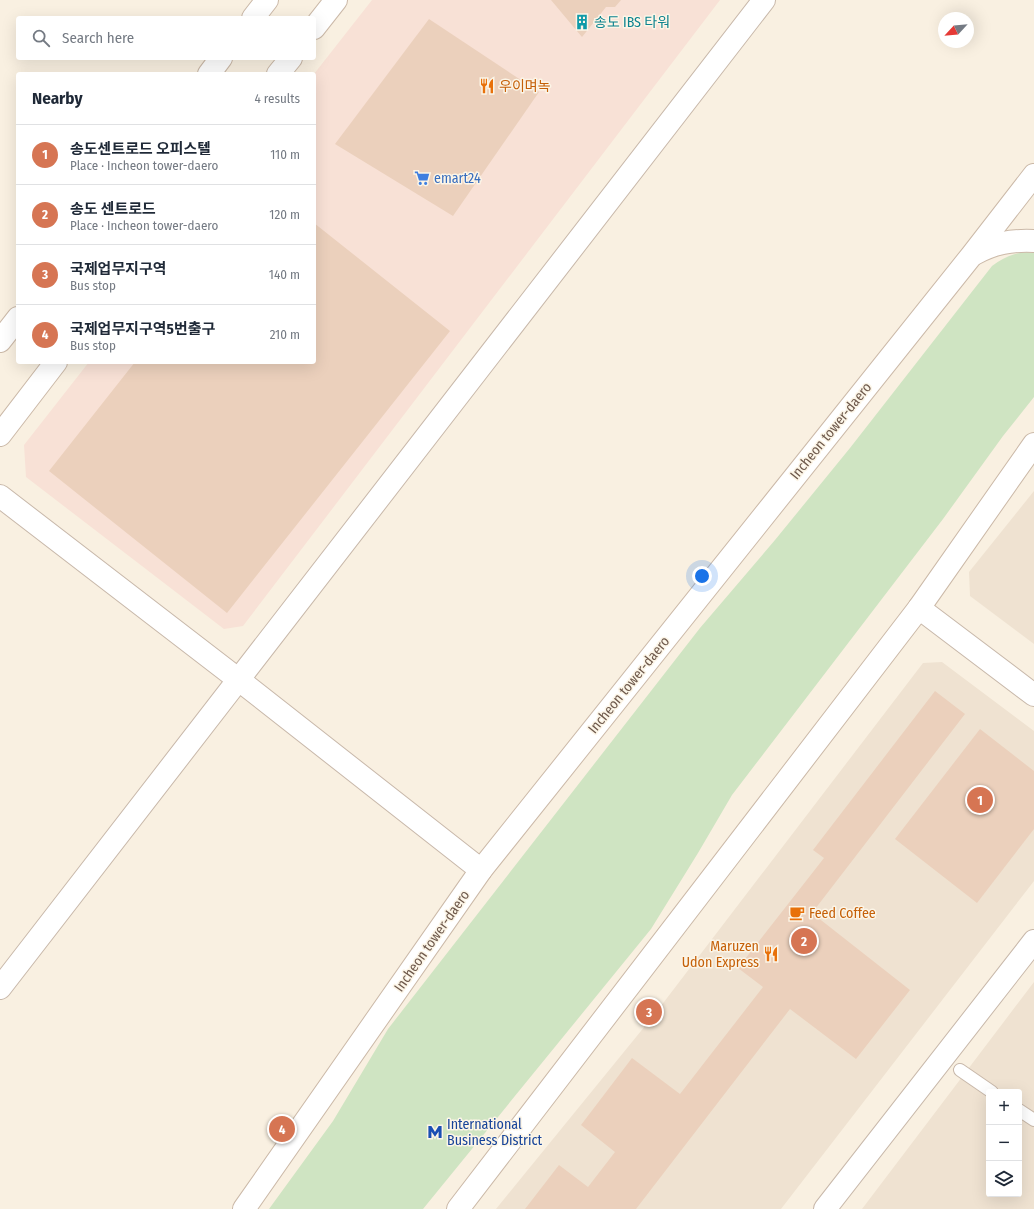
<!DOCTYPE html>
<html lang="en">
<head>
<meta charset="utf-8">
<style>
  :root { --surface:#fff; --page:#f6f6f7; --text:#1f2937; --muted:#747a83; --line:#e0e1e3; --accent:#d67553 }
  body { margin:0; font-family:"Fira Sans Condensed","Noto Sans KR",sans-serif; background:var(--page); color:var(--text) }
  .controls { position:absolute; right:12px; bottom:12px; display:grid; overflow:hidden; border-radius:4px; box-shadow:0 4px 16px #0002 }
  .controls button { width:36px; height:36px; display:grid; place-items:center; padding:0; border:0; border-bottom:1px solid var(--line); background:var(--surface); color:var(--text); font:20px sans-serif }
  .compass { position:absolute; left:938px; top:12px; width:36px; height:36px; border-radius:50%; background:var(--surface); box-shadow:0 4px 16px #0002; rotate:244deg }
  .you { position:absolute; left:702px; top:576px; width:14px; height:14px; margin:-10px; border:3px solid #fff; border-radius:50%; background:#1a73e8; box-shadow:0 0 0 6px #1a73e833 }
  .badge { display:grid; place-items:center; width:26px; height:26px; border-radius:50%; background:var(--accent); color:#fff; font-size:13px; font-weight:700 }
  .pin { position:absolute; translate:-50% -50%; border:2px solid #fff; box-shadow:0 1px 4px #0006 }
  .list { margin:0; padding:0; list-style:none }
  h2 { display:flex; justify-content:space-between; align-items:center; height:52px; margin:0; padding:0 16px; font-size:17px }
  h2 small { font-size:13px; font-weight:400; color:var(--muted) }
  .list li { display:grid; grid-template-columns:26px 1fr auto; gap:12px; align-items:center; box-sizing:border-box; height:60px; padding:0 16px; border-top:1px solid var(--line) }
  .list b { display:block; font-size:15px; white-space:nowrap }
  .list p { margin:0; font-size:13px; white-space:nowrap; color:var(--muted) }
  .list em { font-size:13px; font-style:normal; color:var(--muted) }
  .icon { flex:none; width:22px; height:22px; fill:none; stroke:currentColor; stroke-width:2; stroke-linecap:round; stroke-linejoin:round }
  .map { position:relative; flex:none; width:1034px; height:1209px; overflow:hidden }
  .search { position:absolute; background:var(--surface); box-shadow:0 4px 16px #0002; left:16px; top:16px; width:300px; height:44px; display:flex; align-items:center; gap:10px; box-sizing:border-box; padding:0 14px; border-radius:4px; color:var(--muted); font-size:15px }
  .panel { position:absolute; background:var(--surface); box-shadow:0 4px 16px #0002; left:16px; top:72px; width:300px; height:292px; border-radius:4px }
  .map>svg:first-child { display:block }
  .residential { fill:#efe2d1; fill-rule:evenodd }
  .commercial { fill:#f8e1d6 }
  .green { fill:#cfe4c2 }
  .building { fill:#ebd0bc }
  .lines { fill:none; stroke-linecap:round; stroke-linejoin:round }
  .lane-casing { stroke:#c8b8aa; stroke-width:14 }
  .street-casing { stroke:#c8b8aa; stroke-width:24 }
  .secondary-casing { stroke:#cbb9a8; stroke-width:24 }
  .lane { stroke:#fff; stroke-width:12 }
  .street { stroke:#fff; stroke-width:22 }
  .secondary { stroke:#fff; stroke-width:22 }
  .labels { text-anchor:middle; dominant-baseline:central; stroke-width:3; stroke-linejoin:round; paint-order:stroke }
  .culture-label { font-size:14px; fill:#0d838f; stroke:#fcf5e7; text-anchor:start }
  .food-label { font-size:14px; fill:#c56008; stroke:#fcf5e7; text-anchor:start }
  .shop-label { font-size:14px; fill:#366cbe; stroke:#fcf5e7; text-anchor:start }
  .street-label { font-size:14px; fill:#6d584b; stroke:#fcf5e7 }
  .transit-label { font-size:14px; fill:#164399; stroke:#fcf5e7; text-anchor:start }
</style>
</head>
<body>
<div class="map">
<svg width="1034" height="1209" viewBox="0 0 1034 1209">
  <rect width="100%" height="100%" fill="#f9f0e1"/>
  <!-- residential -->
  <g class="residential">
    <path d="M1034,491V644L970,596L969,572Z"/>
    <path d="M942,662L1034,731V881L781,1209H496L654,1015L923,663Z"/>
    <path d="M1034,982V1209H862ZM989,1092H1019V1194H989Z"/>
  </g>
  <!-- commercial -->
  <path class="commercial" d="M372,0H720L243,626L224,629L26,477L24,445L89,362H314V74Z"/>
  <!-- green -->
  <path class="green" d="M1027,252L1034,253V397L1003,436L943,519L732,795L698,853L651,929L423,1209H269L333,1121L388,1029L700,628L775,540L850,448L992,266C1003,258 1013,253 1027,252Z"/>
  <!-- building -->
  <g class="building">
    <path d="M551,0H621L615,7H606L582,37Z"/>
    <path d="M429,19L539,92L453,216L335,144Z"/>
    <path d="M314,223L450,331L227,613L49,471L135,362H314Z"/>
    <path d="M935,691L965,714L812,913L910,990L856,1059L790,1009L636,1209H525L559,1165L588,1187L615,1152L581,1125L632,1058L680,1094L763,987L738,968L824,858L813,850Z"/>
    <path d="M980,729L1034,771V829L977,903L895,839Z"/>
  </g>
  <g class="lines">
    <!-- lane casing -->
    <g class="lane-casing">
      <g id="lane">
        <path d="M960,1070L992,1092"/>
        <path d="M1019,1110L1034,1120"/>
      </g>
    </g>
    <!-- street casing -->
    <g class="street-casing">
      <g id="street">
        <path d="M0,496L239,680L481,870"/>
        <path d="M919,608L1034,695"/>
        <path d="M0,988L764,0"/>
        <path d="M825,1209L1034,941"/>
      </g>
    </g>
    <!-- secondary casing -->
    <g class="secondary-casing">
      <g id="secondary">
        <path d="M253,18L267,0"/>
        <path d="M314,28L336,0"/>
        <path d="M209,74L221,58"/>
        <path d="M278,74L291,58"/>
        <path d="M974,254C994,243 1011,240 1034,241"/>
        <path d="M0,341L18,318"/>
        <path d="M0,435L56,362"/>
        <path d="M244,1209L481,870L972,255L1034,175"/>
        <path d="M458,1209L919,608L1034,444"/>
      </g>
    </g>
    <!-- lane -->
    <use href="#lane" class="lane"/>
    <!-- street -->
    <use href="#street" class="street"/>
    <!-- secondary -->
    <use href="#secondary" class="secondary"/>
  </g>
  <!-- icons -->
  <defs>
    <g id="building-bare" transform="scale(1.2)"><path d="M-4-6H4V6H1V3H-1V6H-4ZM-2.5-4.3h1.7v1.8h-1.7ZM.8-4.3h1.7v1.8H.8ZM-2.5-1h1.7V.8h-1.7ZM.8-1h1.7V.8H.8Z" fill="#0f9aa8" stroke="#fcf5e7" stroke-width="2.5" paint-order="stroke"/></g>
    <g id="restaurant-bare" transform="scale(1.2)"><path d="M-5-6h1v4h1v-4h1v4h1v-4h1v5L-1.5 .5V6h-2V.5L-5-1ZM5-6V6H3V1.5H1.5Q1.5-4 5-6Z" fill="#e8710a" stroke="#fcf5e7" stroke-width="2.5" paint-order="stroke"/></g>
    <g id="supermarket-bare" transform="scale(1.2)"><path d="M-6-5.5h2.5l.6 2H6L4.5 2H-2.5L-4.4-4H-6ZM-1.5 3.2a1.3 1.3 0 1 0 .1 0ZM3 3.2a1.3 1.3 0 1 0 .1 0Z" fill="#3f7fe0" stroke="#fcf5e7" stroke-width="2.5" paint-order="stroke"/></g>
    <g id="cafe-bare" transform="scale(1.2)"><path d="M-5.5-4.5H6V0H3Q3 3.5 0 3.5H-2.5Q-5.5 3.5-5.5 0ZM3-3.2v2h1.7v-2ZM-6 4.5H4V6H-6Z" fill="#e8710a" stroke="#fcf5e7" stroke-width="2.5" paint-order="stroke"/></g>
    <g id="metro-bare" transform="scale(1.2)"><path d="M-5.5 5V-5H-3L0 0L3-5H5.5V5H3V-.5L0 4L-3-.5V5Z" fill="#1a4fb4" stroke="#fcf5e7" stroke-width="2.5" paint-order="stroke"/></g>
  </defs>
  <g fill-rule="evenodd">
    <use href="#building-bare" x="582" y="22"/>
    <use href="#restaurant-bare" x="487" y="86"/>
    <use href="#supermarket-bare" x="422" y="178"/>
    <use href="#cafe-bare" x="797" y="913"/>
    <use href="#restaurant-bare" x="771" y="954"/>
    <use href="#metro-bare" x="435" y="1132"/>
  </g>
  <g class="labels">
    <!-- culture labels -->
    <g class="culture-label">
      <text x="594" y="22">송도 IBS 타워</text>
    </g>
    <!-- food labels -->
    <g class="food-label">
      <text x="499" y="86">우이며녹</text>
      <text x="809" y="913">Feed Coffee</text>
      <text x="759" y="946" text-anchor="end">Maruzen<tspan x="759" dy="16">Udon Express</tspan></text>
    </g>
    <!-- shop labels -->
    <g class="shop-label">
      <text x="434" y="178">emart24</text>
    </g>
    <!-- street labels -->
    <g class="street-label">
      <text transform="translate(831 431) rotate(-51)">Incheon tower-daero</text>
      <text transform="translate(629 685) rotate(-51)">Incheon tower-daero</text>
      <text transform="translate(432 941) rotate(-55)">Incheon tower-daero</text>
    </g>
    <!-- transit labels -->
    <g class="transit-label">
      <text x="447" y="1124">International<tspan x="447" dy="16">Business District</tspan></text>
    </g>
  </g>
</svg>
<div class="controls">
<button>+</button>
<button>−</button>
<button><svg class="icon" aria-label="layers" viewBox="0 0 24 24"><path d="M12 4l9 5-9 5-9-5zM3 14l9 5 9-5"/></svg></button>
</div>
<svg class="compass" viewBox="-18 -18 36 36"><path d="M0-13l5 13h-10z" fill="#e53935"/><path d="M0 13l5-13h-10z" fill="#747a83"/></svg>
<div class="you"></div>
<div class="pin badge" style="left:980px;top:800px">1</div>
<div class="pin badge" style="left:804px;top:941px">2</div>
<div class="pin badge" style="left:649px;top:1012px">3</div>
<div class="pin badge" style="left:282px;top:1129px">4</div>
<div class="search"><svg class="icon" aria-label="search" viewBox="0 0 24 24"><circle cx="10" cy="10" r="6"/><path d="M15 15l6 6"/></svg>Search here</div>
<section class="panel">
<h2>Nearby<small>4 results</small></h2>
<ul class="list">
<li><span class="badge">1</span><div><b>송도센트로드 오피스텔</b><p>Place · Incheon tower-daero</p></div><em>110 m</em></li>
<li><span class="badge">2</span><div><b>송도 센트로드</b><p>Place · Incheon tower-daero</p></div><em>120 m</em></li>
<li><span class="badge">3</span><div><b>국제업무지구역</b><p>Bus stop</p></div><em>140 m</em></li>
<li><span class="badge">4</span><div><b>국제업무지구역5번출구</b><p>Bus stop</p></div><em>210 m</em></li>
</ul>
</section>
</div>
</body>
</html>
